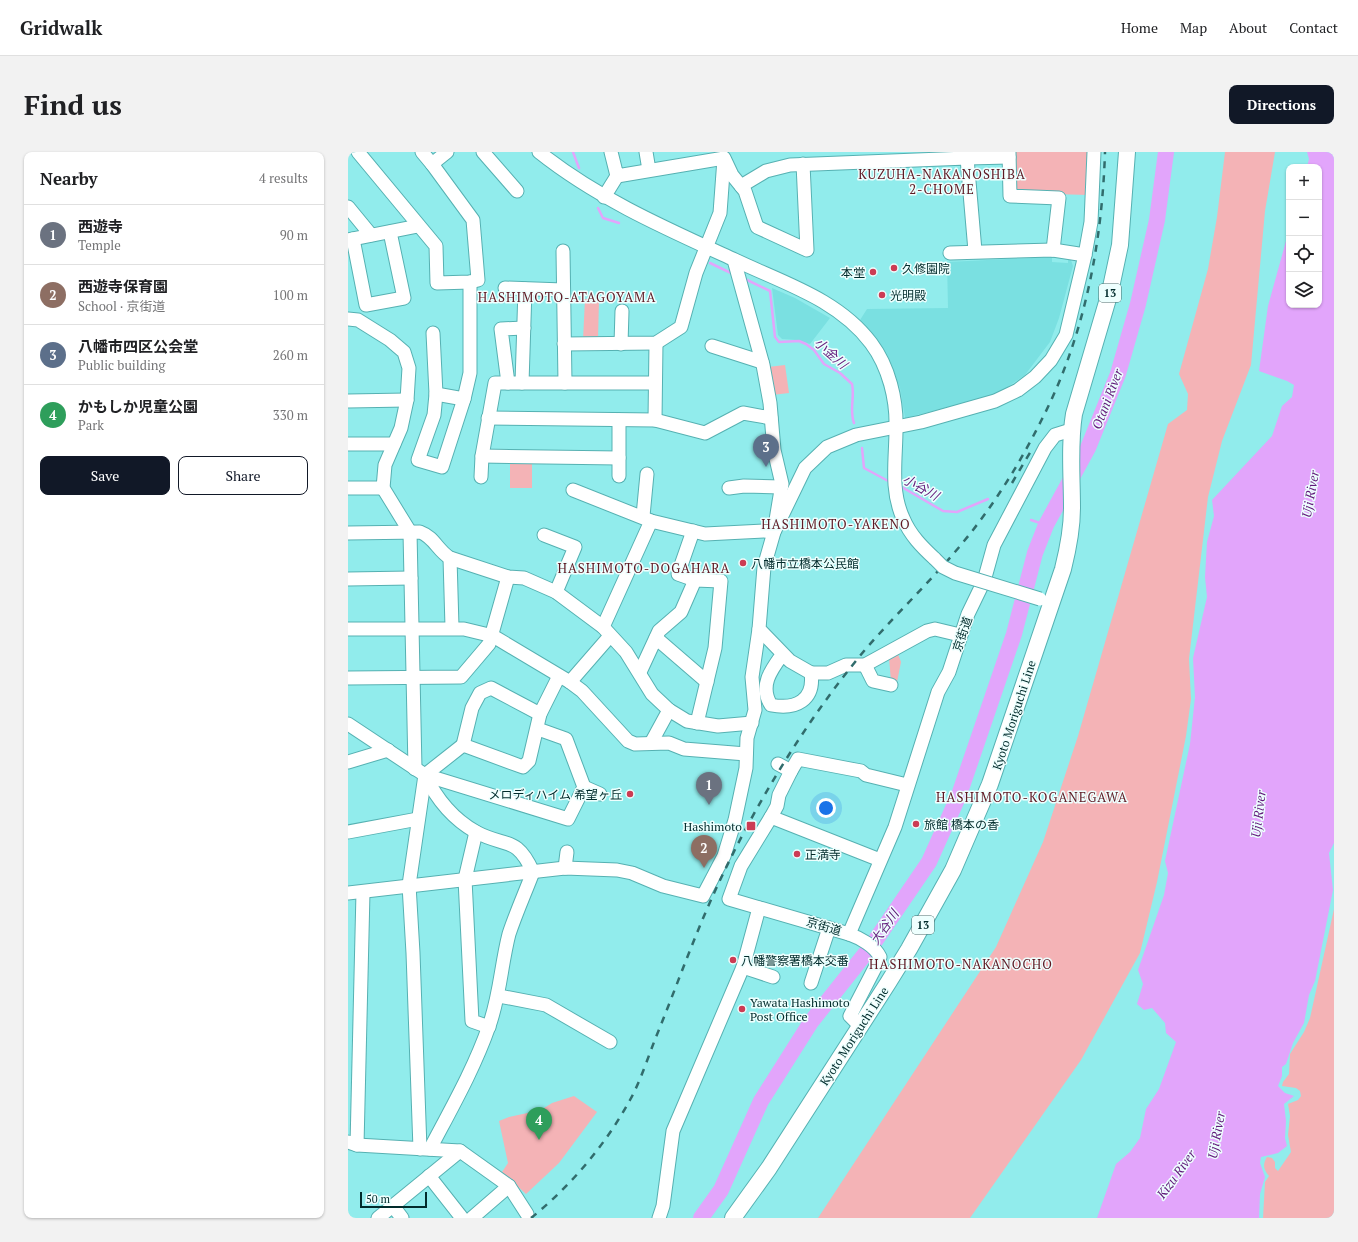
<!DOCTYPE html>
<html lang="en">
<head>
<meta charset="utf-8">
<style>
  :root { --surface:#fff; --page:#f2f2f2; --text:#202124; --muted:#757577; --line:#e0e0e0; --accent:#111827 }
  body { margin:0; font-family:"PT Serif","Noto Sans JP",serif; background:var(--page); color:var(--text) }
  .controls { position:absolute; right:12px; top:12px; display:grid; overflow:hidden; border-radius:8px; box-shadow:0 1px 3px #0004 }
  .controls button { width:36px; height:36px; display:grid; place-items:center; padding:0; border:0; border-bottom:1px solid var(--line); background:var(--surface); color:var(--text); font:20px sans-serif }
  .scale { position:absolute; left:12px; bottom:10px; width:67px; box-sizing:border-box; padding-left:4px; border:2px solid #012b2b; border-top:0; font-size:11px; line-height:14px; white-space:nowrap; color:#012b2b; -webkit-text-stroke:3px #eefffe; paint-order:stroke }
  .you { position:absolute; left:478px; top:656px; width:14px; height:14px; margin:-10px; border:3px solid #fff; border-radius:50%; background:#1a73e8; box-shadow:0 0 0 6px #1a73e833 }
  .badge { display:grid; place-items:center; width:26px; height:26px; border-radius:50%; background:var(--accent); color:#fff; font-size:13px; font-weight:700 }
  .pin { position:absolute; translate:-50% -33px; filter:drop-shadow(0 1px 2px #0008) }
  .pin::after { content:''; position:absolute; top:21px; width:14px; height:12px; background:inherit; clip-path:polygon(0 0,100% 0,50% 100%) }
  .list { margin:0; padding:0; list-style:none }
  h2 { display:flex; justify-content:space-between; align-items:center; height:52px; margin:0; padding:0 16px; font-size:17px }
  h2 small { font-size:13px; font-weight:400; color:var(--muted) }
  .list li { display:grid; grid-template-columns:26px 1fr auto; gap:12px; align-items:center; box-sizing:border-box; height:60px; padding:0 16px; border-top:1px solid var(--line) }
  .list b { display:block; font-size:15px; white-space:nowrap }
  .list p { margin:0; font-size:13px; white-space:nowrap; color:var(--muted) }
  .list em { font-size:13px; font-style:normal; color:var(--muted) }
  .actions { display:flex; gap:8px; padding:12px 16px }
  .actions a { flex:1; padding:9px 0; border:1px solid var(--accent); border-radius:8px; text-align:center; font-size:14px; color:var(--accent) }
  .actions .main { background:var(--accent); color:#fff }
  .icon { flex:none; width:22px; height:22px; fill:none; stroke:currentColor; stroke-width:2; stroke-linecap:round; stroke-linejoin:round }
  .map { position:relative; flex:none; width:986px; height:1066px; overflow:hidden; border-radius:8px }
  header { display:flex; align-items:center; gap:24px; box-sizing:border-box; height:56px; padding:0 20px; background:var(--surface); border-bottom:1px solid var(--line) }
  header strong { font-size:19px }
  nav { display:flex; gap:22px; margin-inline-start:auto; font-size:14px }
  .intro { display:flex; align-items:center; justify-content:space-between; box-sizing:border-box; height:96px; padding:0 24px }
  h1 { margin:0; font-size:28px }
  .button { padding:10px 18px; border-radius:8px; background:var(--accent); color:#fff; font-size:14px; font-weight:700 }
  main { display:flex; gap:24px; padding:0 24px }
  aside { flex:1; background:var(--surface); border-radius:8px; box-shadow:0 1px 3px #0004 }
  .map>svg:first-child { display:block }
  .built { fill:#7ae0e1 }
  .green { fill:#f4b3b6 }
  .water { fill:#e2a5fb }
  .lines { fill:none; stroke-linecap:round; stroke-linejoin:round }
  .stream { stroke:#e2a5fb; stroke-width:2.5 }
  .river { stroke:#e2a5fb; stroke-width:16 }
  .minor-casing { stroke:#56b1b2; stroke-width:15 }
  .major-casing { stroke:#56b1b2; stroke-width:18 }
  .minor { stroke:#fff; stroke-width:13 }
  .major { stroke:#fff; stroke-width:16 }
  .rail { stroke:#316c6c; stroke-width:2.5; stroke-dasharray:7 7; stroke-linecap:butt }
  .minor-bridge-casing { stroke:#56b1b2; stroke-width:15; stroke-linecap:butt }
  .minor-bridge { stroke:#fff; stroke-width:13 }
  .poi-dot { fill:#cc3c54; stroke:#eefffe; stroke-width:1.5 }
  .labels { text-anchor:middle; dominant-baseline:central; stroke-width:3; stroke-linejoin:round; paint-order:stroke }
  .shield { fill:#eefffe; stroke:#486b6a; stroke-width:1 }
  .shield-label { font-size:11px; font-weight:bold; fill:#012b2b }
  .poi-label { font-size:12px; fill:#012b2b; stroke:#eefffe; text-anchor:start }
  .street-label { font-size:12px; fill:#012b2b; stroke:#eefffe }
  .neighbourhood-label { font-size:13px; letter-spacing:1px; fill:#5e1923; stroke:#eefffe }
  .water-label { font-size:13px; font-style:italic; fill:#611a7a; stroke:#eefffe }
</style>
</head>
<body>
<header>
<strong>Gridwalk</strong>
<nav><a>Home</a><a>Map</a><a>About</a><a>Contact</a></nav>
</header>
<div class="intro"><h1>Find us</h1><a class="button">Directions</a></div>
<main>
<aside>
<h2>Nearby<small>4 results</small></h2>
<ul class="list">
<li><span class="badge" style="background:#6b7280">1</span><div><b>西遊寺</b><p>Temple</p></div><em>90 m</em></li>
<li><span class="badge" style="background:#8d6e63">2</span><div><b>西遊寺保育園</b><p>School · 京街道</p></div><em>100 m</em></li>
<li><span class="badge" style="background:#5c6f8a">3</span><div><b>八幡市四区公会堂</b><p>Public building</p></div><em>260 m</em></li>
<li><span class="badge" style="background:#2e9e5b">4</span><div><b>かもしか児童公園</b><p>Park</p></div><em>330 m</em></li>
</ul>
<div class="actions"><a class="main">Save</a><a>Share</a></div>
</aside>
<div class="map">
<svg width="986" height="1066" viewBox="0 0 986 1066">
  <rect width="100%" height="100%" fill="#91ecec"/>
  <!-- built -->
  <g class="built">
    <path d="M704,105V110L720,111V107L723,108L725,114L711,166L702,190L677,223L648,243L557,266L552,236L542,209L529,188L512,168L519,157L600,156L599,110Z"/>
    <path d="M424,136L447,146L482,166L462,192L449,188L434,187L430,183Z"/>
  </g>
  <!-- green -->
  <g class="green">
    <path d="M665,0H741L740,43L671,41L666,36Z"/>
    <path d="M877,0H927L917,59L903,213L874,289L860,345L841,507L843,547L838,584L809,730L792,801L733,908L622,1066H470L648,795L695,690L730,584L820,272L839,258L840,242L831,222L860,117L869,65Z"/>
    <path d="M237,147L251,148L250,187L235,188Z"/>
    <path d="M437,213L441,241L424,243L420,215Z"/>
    <path d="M162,308L184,309V336H162Z"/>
    <path d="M550,502L553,510L549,530L543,529L541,506Z"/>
    <path d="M986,757V1066H915L917,1030L921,1024C916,1018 914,1013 919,1005L924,1006L927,1010V1016L930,1019L943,1000L940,983L942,964L940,952L950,948L953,944L952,939L948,936L934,934L935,930L941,922L942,902L956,880L962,866Z"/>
    <path d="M226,944L249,960L211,1011L178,1042L154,1020L160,1011L151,969L161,965L193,958L204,951Z"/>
  </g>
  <!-- water -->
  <path class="water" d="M959,0H986V691L981,701L985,738L967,829L961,843L956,871L945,891L938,912L934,915V924L930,934L937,941L946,944L936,952L938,969L937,986L939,994L930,1001L913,1005L912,1011L917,1025L912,1042L911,1066H749L768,1012L782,1000L792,986L798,957L811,937L828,890L818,881L817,871L804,856L796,858L789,852L795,832L790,818L816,743L820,721L817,709L842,592L847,545L845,506L859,445L857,425L859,390L866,364L864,348L924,284L934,254L944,245L946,233L939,229L911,219L920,154L941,78V153H971V15H959L961,7Z"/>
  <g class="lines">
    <!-- stream -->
    <g class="stream">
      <path d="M225,0L231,16"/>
      <path d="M250,56L255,66L271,71"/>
      <path d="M362,111L385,122"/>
      <path d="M397,127L422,139L427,185L431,190L451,189L458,192L466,198L476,212L492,221L504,232C507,245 501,258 506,271"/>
      <path d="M514,296L516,316L542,330"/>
      <path d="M552,334L595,359L609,360L640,347"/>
      <path d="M683,368L698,373"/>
    </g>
    <!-- river -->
    <path class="river" d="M353,1066L373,1038L413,949L463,870L525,792L581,710L611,643L666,482L687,401L698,373L740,296L770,222L790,152L809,68L818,0"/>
    <!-- minor casing -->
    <g class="minor-casing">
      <g id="minor">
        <path d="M10,0L88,94L89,131L122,130L130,128L125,68L84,12L99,0"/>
        <path d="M74,0L84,12"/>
        <path d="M135,0L169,39"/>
        <path d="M191,0C250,47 319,77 387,108C435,131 490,147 523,191C541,215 549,248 548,277C548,307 542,338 555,366C562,383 574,395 587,407"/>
        <path d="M263,0L269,24L376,6L384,23L397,39L409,75L459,98L455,12"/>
        <path d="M298,0L301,18"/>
        <path d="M661,0L662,44L711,46L705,98"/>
        <path d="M619,6L661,5"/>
        <path d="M393,34L418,19L442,13L619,6L627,99"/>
        <path d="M256,45L269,24"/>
        <path d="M0,55L23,83"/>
        <path d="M5,87L18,153L56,146L42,80"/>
        <path d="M0,88L70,74"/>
        <path d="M215,99L217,231"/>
        <path d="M602,101L705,98L737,103"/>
        <path d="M157,136L215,138"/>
        <path d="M0,167L10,168L42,188L56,200L61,216L59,248L53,276L37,313L35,336L62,380L67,617"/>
        <path d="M85,181L88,242L86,263L70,308L94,315L116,247L122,221V130"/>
        <path d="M216,192L308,191L333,175L348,121L372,61L376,7"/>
        <path d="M273,192L274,159"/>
        <path d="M364,194L414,210"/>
        <path d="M160,231L153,177L176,176"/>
        <path d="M174,231L177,137"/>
        <path d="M88,242L116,247"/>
        <path d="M0,249L59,248"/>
        <path d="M140,266L307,268L357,281L395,261L423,266"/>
        <path d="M307,268L308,191"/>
        <path d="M0,292H46"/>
        <path d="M134,304L271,306"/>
        <path d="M271,324V268"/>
        <path d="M133,325L134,304L147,231H307"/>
        <path d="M0,336H35"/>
        <path d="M381,336L396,334L433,335"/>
        <path d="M225,338L303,369"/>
        <path d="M295,364L299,322"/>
        <path d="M345,379L330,422L347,428"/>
        <path d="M0,381L72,380C86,385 90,399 102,406L160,425L176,426L208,440L255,475L278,500L304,542L321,558L339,569L370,574L404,571"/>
        <path d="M196,383L227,395L208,440"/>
        <path d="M102,406L104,475"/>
        <path d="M0,427L63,426"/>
        <path d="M255,475L303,369L357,382L416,379L426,380L434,332L426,298L422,251L415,213L386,108"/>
        <path d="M0,477H116L145,484L222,530L262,484"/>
        <path d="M308,486L359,530"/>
        <path d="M434,503C423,518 411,534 423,553C448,558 467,548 463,521L442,509L411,477L416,415L426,380L457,316L479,295L508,283L573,270L647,249L670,238L687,225L703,208L718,183L737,103L743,70L746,0"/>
        <path d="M517,513L525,529L543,533"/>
        <path d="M292,520L311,479L333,460L347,428L373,429L367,496L349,571"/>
        <path d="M463,521H480L498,513H517L579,479L587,477L612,483"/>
        <path d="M0,526L113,525L141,492L160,425"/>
        <path d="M222,530L234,539L280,589L287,592L321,591L336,597L398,602"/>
        <path d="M0,572L77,623L220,667L236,635L218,587L190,577"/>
        <path d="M303,591L321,558"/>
        <path d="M115,593L124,556L132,541L143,536L192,562"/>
        <path d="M0,610L40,598"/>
        <path d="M430,612L443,619L431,643L429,654L423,665L532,708"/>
        <path d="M443,619L450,607L513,619L518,623L559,633"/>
        <path d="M77,623C88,646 105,667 128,680C158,696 168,683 185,720C177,741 168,761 161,782C153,813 152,844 141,874C126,917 103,957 82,997"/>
        <path d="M77,623L115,593L175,615L181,609L192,562L211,524"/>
        <path d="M236,635L252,642"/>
        <path d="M423,665L393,714L381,747L501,782C512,786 527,794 532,805L531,808L502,864L512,874"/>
        <path d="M0,680L70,667"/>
        <path d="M128,680L117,727L124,869L141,875"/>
        <path d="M217,716L219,700"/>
        <path d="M0,741L217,716L269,718L284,721L315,734L355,744L376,704L387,668L398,616L399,586L407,558L404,525L411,477"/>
        <path d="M501,782L547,675L590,540L601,520L620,462L636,429L646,393L697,296L707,283L723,278"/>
        <path d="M395,815L425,825"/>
        <path d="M463,831L481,776"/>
        <path d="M151,844L198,853L262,890"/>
        <path d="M0,990L9,993L112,999L161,1034L179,1062"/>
        <path d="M9,993L15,740"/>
        <path d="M72,997L65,801L61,733L77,623"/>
        <path d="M81,1024L114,1066"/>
        <path d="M45,1054L54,1066"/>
        <path d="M30,1066L112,999"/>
        <path d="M124,1066L161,1034"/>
        <path d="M311,1066L315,1054L325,979L395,815L411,756"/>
      </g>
    </g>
    <!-- major casing -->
    <g class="major-casing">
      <path id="major" d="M385,1066L421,1016L540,831L561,797L605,718L642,632L715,417C720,397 724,376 724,356C724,325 721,293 726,262L762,140L772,93L779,0"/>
    </g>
    <!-- minor -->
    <use href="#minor" class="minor"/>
    <!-- major -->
    <use href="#major" class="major"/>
    <!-- rail -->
    <g class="rail">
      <path d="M664,331L683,299"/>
      <path d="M183,1066C223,1034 258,992 282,948C293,928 300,905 308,885C330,831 349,776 374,724C411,646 461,565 516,499C547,463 582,430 612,394C644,356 671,313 693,269C736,186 754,93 757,0"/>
    </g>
    <!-- minor-bridge casing -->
    <g class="minor-bridge-casing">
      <path id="minor-bridge" d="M587,407L595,415L607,421L692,447"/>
    </g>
    <!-- minor-bridge -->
    <use href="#minor-bridge" class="minor-bridge"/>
  </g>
  <!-- markers -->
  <g class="poi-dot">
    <circle cx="546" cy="116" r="4"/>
    <circle cx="525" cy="120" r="4"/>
    <circle cx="534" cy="143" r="4"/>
    <circle cx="395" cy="411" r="4"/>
    <circle cx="282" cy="642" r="4"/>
    <circle cx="568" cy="672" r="4"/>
    <rect x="398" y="669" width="10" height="10" rx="2"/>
    <circle cx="449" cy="702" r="4"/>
    <circle cx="385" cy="808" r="4"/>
    <circle cx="394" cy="857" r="4"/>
  </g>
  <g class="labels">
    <!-- shield labels -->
    <g class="shield">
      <rect x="751" y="132" width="22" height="18" rx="3"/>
      <rect x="564" y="764" width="22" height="18" rx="3"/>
    </g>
    <g class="shield-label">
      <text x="762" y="141">13</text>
      <text x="575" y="773">13</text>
    </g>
    <!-- poi labels -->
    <g class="poi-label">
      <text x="554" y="116">久修園院</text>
      <text x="517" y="120" text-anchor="end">本堂</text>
      <text x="542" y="143">光明殿</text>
      <text x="403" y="411">八幡市立橋本公民館</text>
      <text x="274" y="642" text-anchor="end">メロディハイム 希望ヶ丘</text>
      <text x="576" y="672">旅館 橋本の香</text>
      <text x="394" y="674" text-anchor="end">Hashimoto</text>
      <text x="457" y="702">正満寺</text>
      <text x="393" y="808">八幡警察署橋本交番</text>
      <text x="402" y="850">Yawata Hashimoto<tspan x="402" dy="14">Post Office</tspan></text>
    </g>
    <!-- street labels -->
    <g class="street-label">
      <text transform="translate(614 482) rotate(-71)">京街道</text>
      <text transform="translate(666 563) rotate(-72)">Kyoto Moriguchi Line</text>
      <text transform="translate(476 774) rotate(16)">京街道</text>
      <text transform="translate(506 884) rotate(-57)">Kyoto Moriguchi Line</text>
    </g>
    <!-- neighbourhood labels -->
    <g class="neighbourhood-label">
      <text x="594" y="22">KUZUHA-NAKANOSHIBA<tspan x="594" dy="15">2-CHOME</tspan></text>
      <text x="219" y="145">HASHIMOTO-ATAGOYAMA</text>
      <text x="488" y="372">HASHIMOTO-YAKENO</text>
      <text x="296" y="416">HASHIMOTO-DOGAHARA</text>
      <text x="684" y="645">HASHIMOTO-KOGANEGAWA</text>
      <text x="613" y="812">HASHIMOTO-NAKANOCHO</text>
    </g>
    <!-- water labels -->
    <g class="water-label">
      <text transform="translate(483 201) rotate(42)">小金川</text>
      <text transform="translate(759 247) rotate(-69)">Otani River</text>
      <text transform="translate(573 335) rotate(29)">小谷川</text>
      <text transform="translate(962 342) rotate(-80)">Uji River</text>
      <text transform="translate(910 662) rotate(-83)">Uji River</text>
      <text transform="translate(536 775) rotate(-55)">大谷川</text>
      <text transform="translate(868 983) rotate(-80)">Uji River</text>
      <text transform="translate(828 1022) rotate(-54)">Kizu River</text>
    </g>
  </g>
</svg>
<div class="controls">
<button>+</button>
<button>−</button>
<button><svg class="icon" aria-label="locate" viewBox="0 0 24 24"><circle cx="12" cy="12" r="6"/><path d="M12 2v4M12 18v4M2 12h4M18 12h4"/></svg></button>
<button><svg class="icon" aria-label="layers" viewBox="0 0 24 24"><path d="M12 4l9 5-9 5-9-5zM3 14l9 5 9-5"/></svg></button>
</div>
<div class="scale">50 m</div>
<div class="you"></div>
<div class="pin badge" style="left:361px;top:653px;background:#6b7280">1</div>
<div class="pin badge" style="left:356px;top:716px;background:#8d6e63">2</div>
<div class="pin badge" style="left:418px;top:315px;background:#5c6f8a">3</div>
<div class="pin badge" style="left:191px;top:988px;background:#2e9e5b">4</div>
</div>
</main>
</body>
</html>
